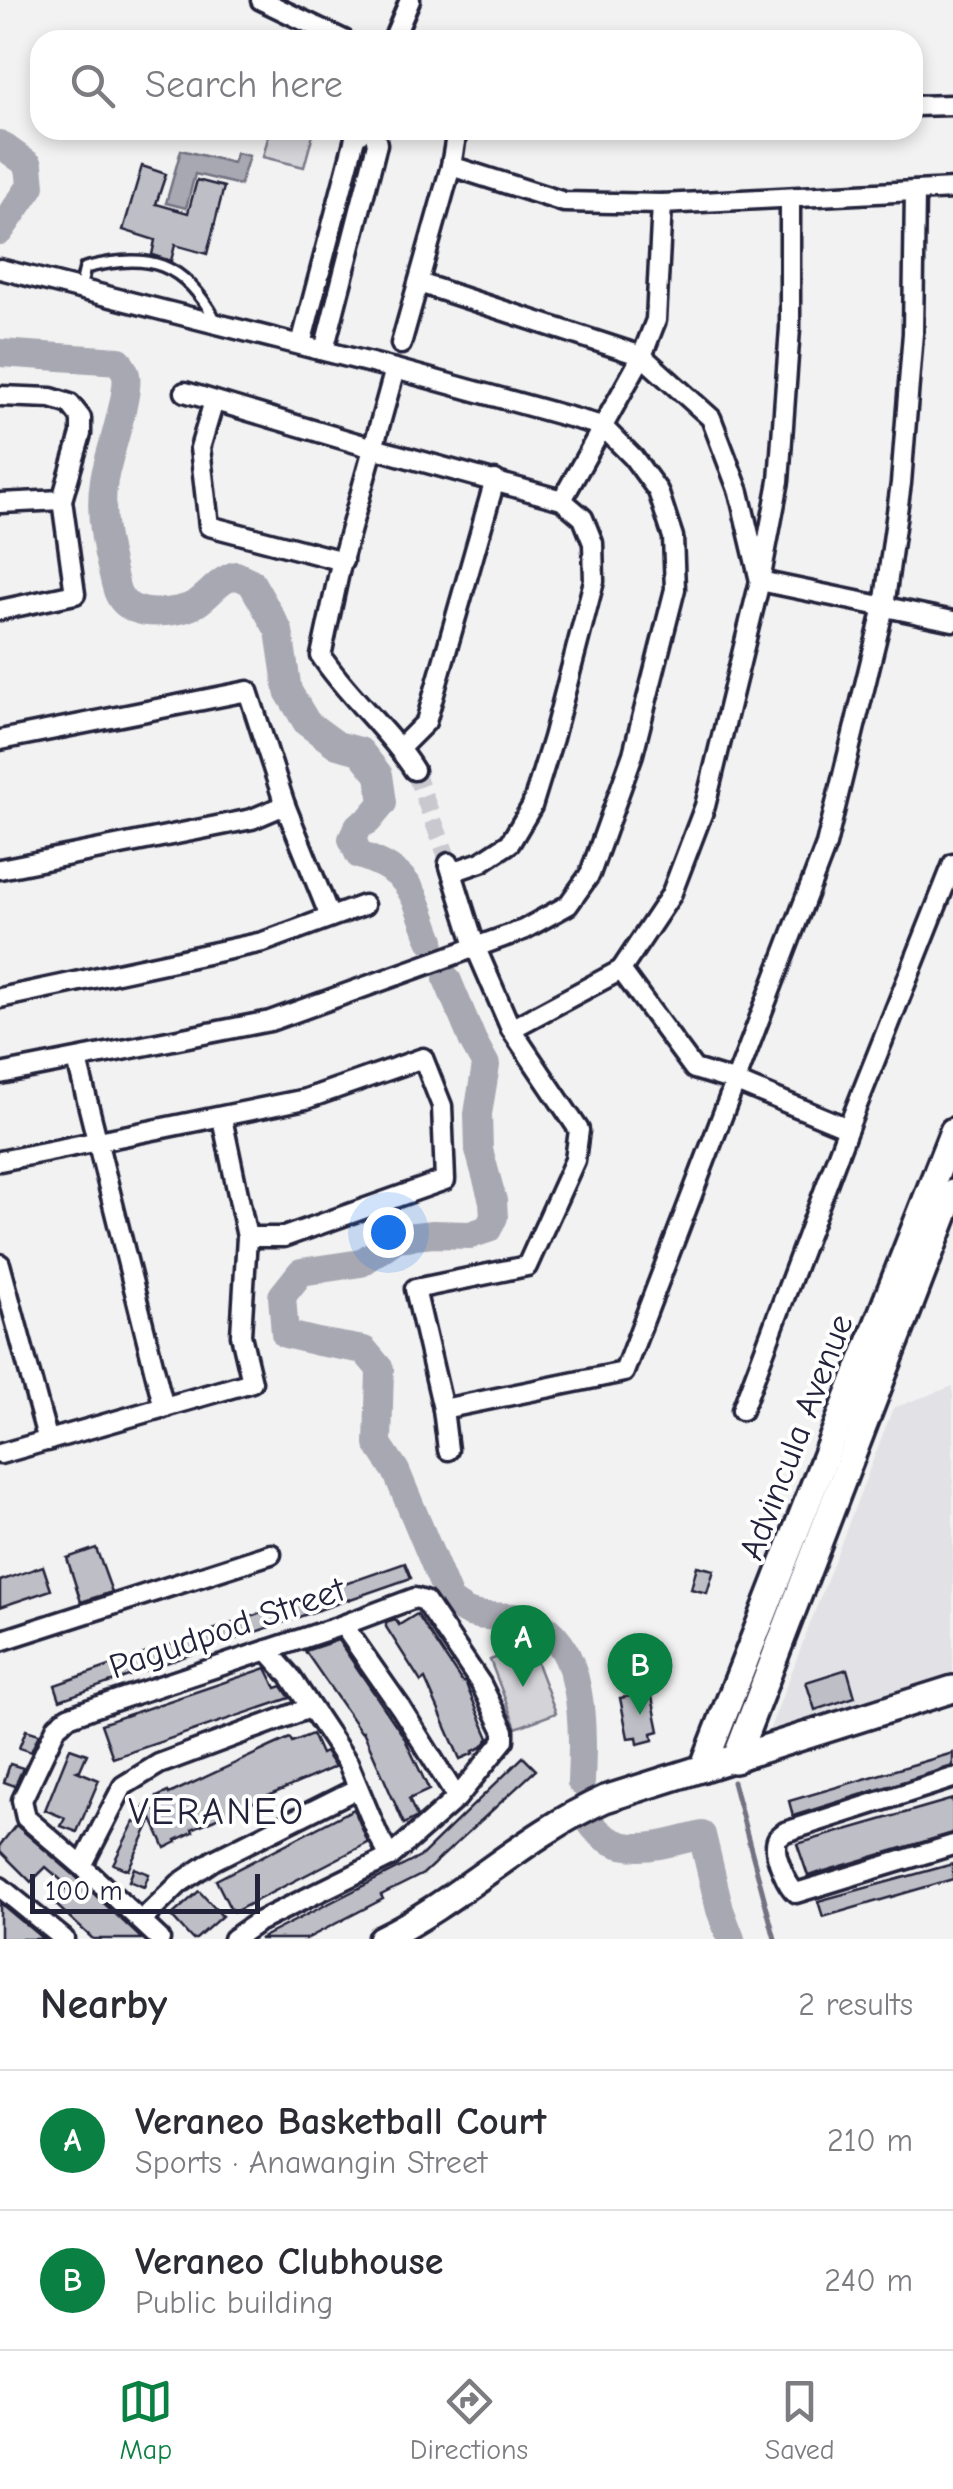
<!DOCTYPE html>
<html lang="en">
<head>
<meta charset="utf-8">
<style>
  :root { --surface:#fff; --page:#f2f2f3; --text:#2b2b33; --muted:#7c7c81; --line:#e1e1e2; --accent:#0b8043 }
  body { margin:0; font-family:"Comic Neue",sans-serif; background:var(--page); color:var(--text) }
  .scale { position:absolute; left:30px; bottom:25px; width:230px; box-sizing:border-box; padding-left:10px; border:5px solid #22223b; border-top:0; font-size:28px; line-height:35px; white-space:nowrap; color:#22223b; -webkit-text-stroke:8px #fff; paint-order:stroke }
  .you { position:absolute; left:388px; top:1232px; width:35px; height:35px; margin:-25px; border:8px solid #fff; border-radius:50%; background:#1a73e8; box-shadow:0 0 0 15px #1a73e833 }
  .badge { display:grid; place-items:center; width:65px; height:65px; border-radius:50%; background:var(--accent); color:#fff; font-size:32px; font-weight:700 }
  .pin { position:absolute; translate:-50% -82px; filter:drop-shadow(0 2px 5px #0008) }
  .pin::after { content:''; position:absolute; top:52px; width:35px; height:30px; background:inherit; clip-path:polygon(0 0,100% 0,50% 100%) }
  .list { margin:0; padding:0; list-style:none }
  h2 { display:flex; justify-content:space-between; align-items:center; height:130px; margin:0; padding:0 40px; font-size:42px }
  h2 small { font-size:32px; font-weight:400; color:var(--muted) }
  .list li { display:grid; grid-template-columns:65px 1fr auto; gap:30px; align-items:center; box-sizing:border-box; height:140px; padding:0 40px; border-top:2px solid var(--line) }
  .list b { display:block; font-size:38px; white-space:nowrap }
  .list p { margin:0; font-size:32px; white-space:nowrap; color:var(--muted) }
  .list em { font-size:32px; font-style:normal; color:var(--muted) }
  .icon { flex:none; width:55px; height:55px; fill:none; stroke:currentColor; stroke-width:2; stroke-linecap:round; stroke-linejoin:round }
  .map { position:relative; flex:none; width:953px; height:1939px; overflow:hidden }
  .search { position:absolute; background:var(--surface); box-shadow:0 5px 15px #0003; left:30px; right:30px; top:30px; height:110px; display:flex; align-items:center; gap:25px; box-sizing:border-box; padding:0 35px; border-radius:30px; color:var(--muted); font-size:38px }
  .sheet { height:410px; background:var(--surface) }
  nav { display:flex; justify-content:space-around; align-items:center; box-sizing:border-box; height:140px; border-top:2px solid var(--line); background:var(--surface); font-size:28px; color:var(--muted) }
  nav a { display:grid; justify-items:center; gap:5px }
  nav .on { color:var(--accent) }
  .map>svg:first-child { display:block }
  .built { fill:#e2e2e6 }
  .green { fill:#d3d3d8; stroke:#7a7a8a; stroke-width:2.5 }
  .water { fill:#a8a8b2; stroke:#727282; stroke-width:2.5 }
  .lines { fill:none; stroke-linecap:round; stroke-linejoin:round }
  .stream { stroke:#727282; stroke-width:5 }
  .river { stroke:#a8a8b2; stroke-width:28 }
  .building { fill:#bebec6; stroke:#22223b; stroke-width:2.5 }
  .street-tunnel { stroke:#c8c8ce; stroke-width:18; stroke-dasharray:18 9; stroke-linecap:butt }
  .lane-casing { stroke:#22223b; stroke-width:16 }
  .street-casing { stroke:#22223b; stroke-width:25 }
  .secondary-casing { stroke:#22223b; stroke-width:32 }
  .lane { stroke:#fff; stroke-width:9 }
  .street { stroke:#fff; stroke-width:18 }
  .secondary { stroke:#fff; stroke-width:25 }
  .labels { text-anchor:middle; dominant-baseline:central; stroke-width:8; stroke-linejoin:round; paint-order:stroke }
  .street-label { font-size:35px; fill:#22223b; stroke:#fff }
  .neighbourhood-label { font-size:38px; letter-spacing:2.5px; fill:#22223b; stroke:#fff }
</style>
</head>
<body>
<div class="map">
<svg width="953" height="1939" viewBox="0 0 953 1939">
  <rect width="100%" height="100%" fill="#f2f2f3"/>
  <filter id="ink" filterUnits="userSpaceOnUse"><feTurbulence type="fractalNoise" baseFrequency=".01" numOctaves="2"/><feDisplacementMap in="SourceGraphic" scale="20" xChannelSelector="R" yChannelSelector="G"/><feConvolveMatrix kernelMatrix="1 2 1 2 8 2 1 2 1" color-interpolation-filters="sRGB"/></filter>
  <g filter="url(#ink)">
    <!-- built -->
    <path class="built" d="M953,1386V1674L767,1736L893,1408Z"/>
    <!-- green -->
    <g class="green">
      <path d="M270,130H314L304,167L263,157Z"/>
      <path d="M530,1645L556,1713L516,1728L490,1660Z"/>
    </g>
    <!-- water -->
    <path class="water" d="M181,150L233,163L236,153L249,156L240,185L195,174L186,208L166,203Z"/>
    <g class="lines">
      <!-- stream -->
      <path class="stream" d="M733,1782L775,1939"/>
      <!-- river -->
      <g class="river">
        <path d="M0,144L29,165L31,186L0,231"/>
        <path d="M0,353L119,361C121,366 125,370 126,375C130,395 108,456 104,480C99,511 104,541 112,571C114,578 115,586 118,593C128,616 159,614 179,610C207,605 212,582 236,575L251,582L279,631L288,691L307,723L337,745L360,751L379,775L383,803L368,821L358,826L352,839L359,855C413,873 412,891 431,940"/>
        <path d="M447,979L473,1041L486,1065L478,1114L479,1150L493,1201L494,1217L488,1229L470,1235L433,1234L397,1238L361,1263L301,1272L282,1296L285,1334L318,1342L364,1350L380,1369L378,1444L396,1471L450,1601C456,1605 463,1611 470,1613C489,1620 513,1613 532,1621C587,1643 583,1734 581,1782"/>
        <path d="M585,1814C612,1863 657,1846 702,1835L720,1910L731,1939"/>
      </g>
    </g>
    <!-- building -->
    <g class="building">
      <path d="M142,166L166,174L156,204L188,213L197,180L224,187L207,254L175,245L171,261L152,255L155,240L123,230Z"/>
      <path d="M96,1548L112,1592L81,1602L67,1558Z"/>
      <path d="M405,1563L411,1578L60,1700L55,1685Z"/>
      <path d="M43,1566L51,1590L0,1607V1581Z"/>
      <path d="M697,1566L714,1570L707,1593L691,1589Z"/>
      <path d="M417,1614L462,1682H465L489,1738L482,1747L473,1751L474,1753L460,1759L425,1679L421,1682L386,1627V1622L395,1619L399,1625Z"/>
      <path d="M338,1640L404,1737L429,1790L409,1799L417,1817L404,1824L363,1731L361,1732L305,1651Z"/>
      <path d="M266,1668L276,1688L282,1686L290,1698L113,1758L101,1724Z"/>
      <path d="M847,1669L855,1697L815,1710L806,1682Z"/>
      <path d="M643,1684L645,1693L651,1692L659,1731L652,1733L653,1740L638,1744L637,1737L628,1738L620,1698L630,1696L628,1687Z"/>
      <path d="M26,1730L39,1734L31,1752L19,1748Z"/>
      <path d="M312,1734L321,1754L325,1752L335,1767L203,1824L192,1829L193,1832L176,1840L177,1842L165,1848L152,1819L128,1870L113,1864L134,1822L137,1823L145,1806L164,1814L157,1797L168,1792L169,1794L272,1746L290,1738L292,1742Z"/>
      <path d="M70,1748L87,1754L80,1770L77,1771L99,1780L77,1832L61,1826L65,1818L45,1810Z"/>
      <path d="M953,1753V1766L793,1816L789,1801Z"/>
      <path d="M523,1757L536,1770L423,1874L381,1895L383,1899L306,1939H259L420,1857Z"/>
      <path d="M10,1764L23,1768L15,1786L4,1782Z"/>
      <path d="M953,1799V1833L808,1876L797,1844Z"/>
      <path d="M354,1809L368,1843L234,1912L230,1908L216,1880Z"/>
      <path d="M16,1825L74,1875L142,1939H93L53,1902L68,1886L46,1867L31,1882L0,1851V1845Z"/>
      <path d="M953,1864V1879L823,1917L818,1901Z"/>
      <path d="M134,1868L149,1874L144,1887L129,1881Z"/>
      <path d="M199,1891L222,1916L196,1939H192L171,1916Z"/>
      <path d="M0,1903L36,1933L43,1939H0Z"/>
    </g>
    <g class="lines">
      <!-- street-tunnel -->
      <path class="street-tunnel" d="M414,770L449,862"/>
      <!-- lane casing -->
      <g class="lane-casing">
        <path id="lane" d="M80,289L85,268C149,251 184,262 216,321"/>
      </g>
      <!-- street casing -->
      <g class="street-casing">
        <g id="street">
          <path d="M261,0L344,40"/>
          <path d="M393,40L410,0"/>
          <path d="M913,106L953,105"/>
          <path d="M451,166L457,130"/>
          <path d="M0,269L395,369L602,426L633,457L658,491L673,537L675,589L633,754L590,874L568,905L523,930L270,1021L0,1074"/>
          <path d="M419,283L642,356L711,418L739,492L760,581L953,621"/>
          <path d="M301,344L355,138L363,130"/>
          <path d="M401,344L451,166L564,202L662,204L953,189"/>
          <path d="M324,350L377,144L374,130"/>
          <path d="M395,369L340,568L321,656C348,697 387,728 414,770"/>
          <path d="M185,392L373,448L562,500L583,518L593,543L594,581L553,738L532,806L510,843L481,862L452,872"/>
          <path d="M0,396L51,398L70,404L81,418V434L62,500L75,594L0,610"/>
          <path d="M214,401L200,448L209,526L343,561"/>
          <path d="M562,500L642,356L656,320L662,204"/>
          <path d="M0,503L62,500"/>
          <path d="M0,740L248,691L285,805L330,917"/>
          <path d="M400,748L426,722L495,480"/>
          <path d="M449,863L475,946L511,1029L621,970L694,1069L734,1081L848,1128"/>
          <path d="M0,869L252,819L285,805"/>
          <path d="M621,970L671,895L705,806L760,581L779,481L790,328V198"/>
          <path d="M0,998L263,942L364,905"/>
          <path d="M77,1060L164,1408"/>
          <path d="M0,1161L306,1099L423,1058L442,1106L445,1180L284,1237H247"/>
          <path d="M0,1264L48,1441"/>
          <path d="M443,1409L624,1372L826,845L884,607L901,483L913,333L915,191"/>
          <path d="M742,1410L848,1128L953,864"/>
          <path d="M448,1450L443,1409L415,1289L527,1266L575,1160L579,1130L511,1029"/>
          <path d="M0,1454L252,1382L241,1335L247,1237L222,1118"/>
          <path d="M343,1625L401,1708L457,1798"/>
          <path d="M0,1641L271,1554"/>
          <path d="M267,1650L290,1676L348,1763L378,1835L390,1857"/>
          <path d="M953,1778L785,1832C779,1837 776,1837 776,1846C775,1857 787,1886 796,1893L953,1845"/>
          <path d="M82,1866L123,1786L159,1764L310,1708"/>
          <path d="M0,1887L64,1939"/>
          <path d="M141,1921L180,1883L214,1860L358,1788"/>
          <path d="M160,1939L82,1866L26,1818L22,1800L57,1726L68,1717L90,1709L343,1625L415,1598L425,1601L481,1684L504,1731V1740L457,1798L390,1857L256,1923L233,1939"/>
        </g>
      </g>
      <!-- secondary casing -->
      <g class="secondary-casing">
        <g id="secondary">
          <path d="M735,1760L953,1193"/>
          <path d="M703,1768L953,1131"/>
          <path d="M381,1939C461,1900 524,1835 605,1799L953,1689"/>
        </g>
      </g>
      <!-- lane -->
      <use href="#lane" class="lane"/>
      <!-- street -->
      <use href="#street" class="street"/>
      <!-- secondary -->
      <use href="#secondary" class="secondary"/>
    </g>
  </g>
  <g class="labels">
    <!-- street labels -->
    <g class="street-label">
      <text transform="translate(796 1437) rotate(-69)">Advincula Avenue</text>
      <text transform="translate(227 1628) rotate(-19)">Pagudpod Street</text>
    </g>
    <!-- neighbourhood labels -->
    <g class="neighbourhood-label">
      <text x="217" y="1812">VERANEO</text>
    </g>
  </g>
</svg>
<div class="scale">100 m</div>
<div class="you"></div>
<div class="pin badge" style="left:523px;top:1687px">A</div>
<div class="pin badge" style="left:640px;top:1715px">B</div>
<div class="search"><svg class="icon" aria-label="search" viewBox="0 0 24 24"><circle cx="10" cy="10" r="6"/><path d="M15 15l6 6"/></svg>Search here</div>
</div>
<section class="sheet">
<h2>Nearby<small>2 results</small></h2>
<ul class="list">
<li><span class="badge">A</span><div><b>Veraneo Basketball Court</b><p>Sports · Anawangin Street</p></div><em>210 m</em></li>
<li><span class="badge">B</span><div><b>Veraneo Clubhouse</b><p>Public building</p></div><em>240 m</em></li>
</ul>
</section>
<nav>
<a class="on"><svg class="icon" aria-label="map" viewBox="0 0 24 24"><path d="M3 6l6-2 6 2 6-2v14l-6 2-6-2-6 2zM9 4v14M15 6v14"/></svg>Map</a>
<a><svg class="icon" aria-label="directions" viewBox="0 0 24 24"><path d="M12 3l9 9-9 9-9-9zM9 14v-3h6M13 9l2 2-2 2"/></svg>Directions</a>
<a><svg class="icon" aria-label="saved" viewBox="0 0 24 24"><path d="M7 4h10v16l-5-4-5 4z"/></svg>Saved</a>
</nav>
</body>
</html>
